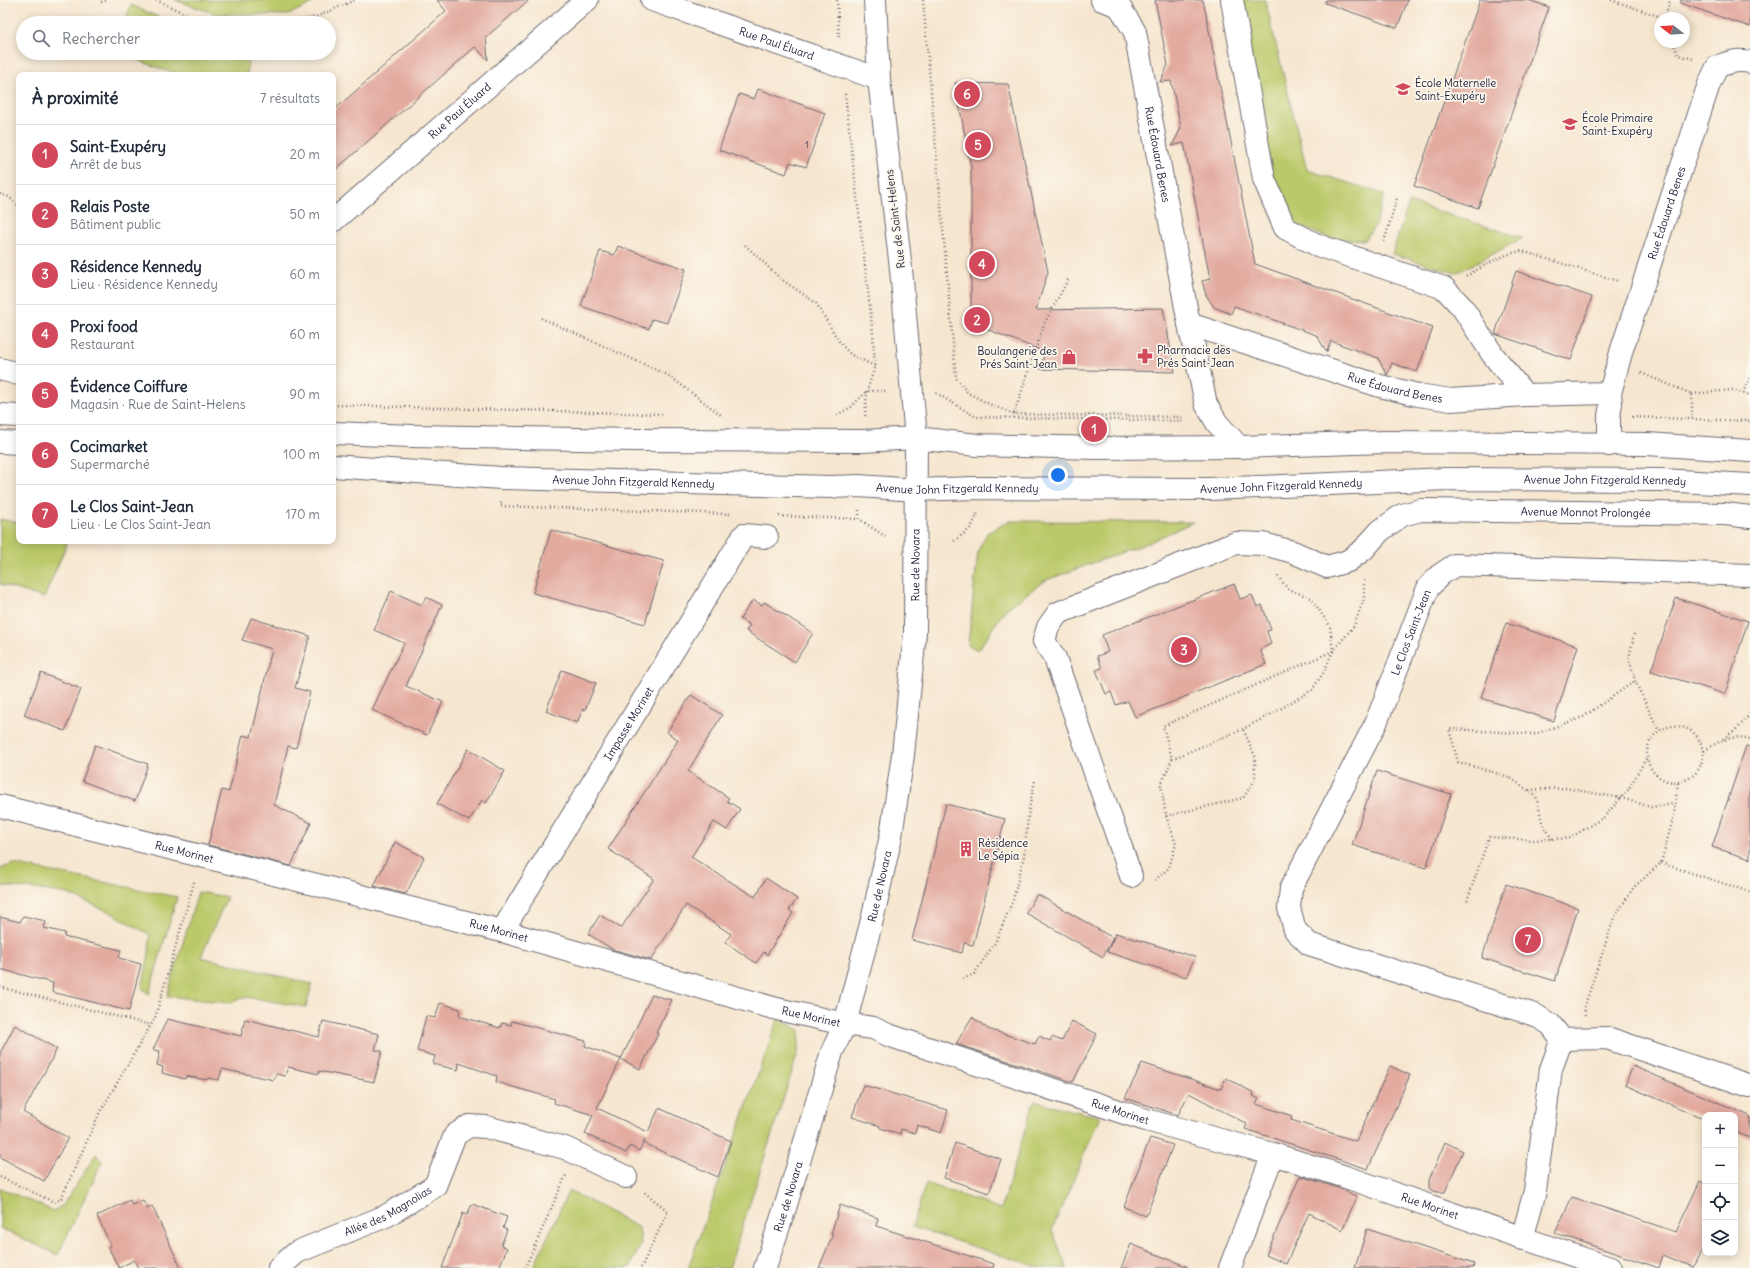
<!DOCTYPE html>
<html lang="fr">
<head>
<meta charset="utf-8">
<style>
  :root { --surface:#fff; --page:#f6f6f7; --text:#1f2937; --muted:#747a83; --line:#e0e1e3; --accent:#d1495b }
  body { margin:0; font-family:Delius,sans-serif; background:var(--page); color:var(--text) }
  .controls { position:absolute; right:12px; bottom:12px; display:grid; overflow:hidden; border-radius:8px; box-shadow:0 2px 10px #0003 }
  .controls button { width:36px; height:36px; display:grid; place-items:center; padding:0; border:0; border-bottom:1px solid var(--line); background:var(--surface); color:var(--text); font:20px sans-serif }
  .compass { position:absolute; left:1654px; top:12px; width:36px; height:36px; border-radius:50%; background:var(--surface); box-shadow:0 2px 10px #0003; rotate:287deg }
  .you { position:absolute; left:1058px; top:475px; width:14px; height:14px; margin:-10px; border:3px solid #fff; border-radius:50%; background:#1a73e8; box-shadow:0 0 0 6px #1a73e833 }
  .badge { display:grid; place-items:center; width:26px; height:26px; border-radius:50%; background:var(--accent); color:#fff; font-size:13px; font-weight:700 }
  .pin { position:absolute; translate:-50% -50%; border:2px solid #fff; box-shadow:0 1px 4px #0006 }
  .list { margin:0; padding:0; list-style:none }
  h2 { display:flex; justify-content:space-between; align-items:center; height:52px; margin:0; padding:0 16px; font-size:17px }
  h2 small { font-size:13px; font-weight:400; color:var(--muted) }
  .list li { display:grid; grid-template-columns:26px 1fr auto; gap:12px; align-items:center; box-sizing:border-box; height:60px; padding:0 16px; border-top:1px solid var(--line) }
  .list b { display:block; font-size:15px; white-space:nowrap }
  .list p { margin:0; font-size:13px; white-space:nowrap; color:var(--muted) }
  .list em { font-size:13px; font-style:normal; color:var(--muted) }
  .icon { flex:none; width:22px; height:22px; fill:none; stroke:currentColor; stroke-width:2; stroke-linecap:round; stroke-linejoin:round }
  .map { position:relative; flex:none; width:1750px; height:1268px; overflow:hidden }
  .search { position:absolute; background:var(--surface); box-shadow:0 2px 10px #0003; left:16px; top:16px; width:320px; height:44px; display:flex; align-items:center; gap:10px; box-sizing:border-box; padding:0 14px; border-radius:22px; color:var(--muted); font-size:15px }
  .panel { position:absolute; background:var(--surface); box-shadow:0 2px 10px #0003; left:16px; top:72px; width:320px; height:472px; border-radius:8px }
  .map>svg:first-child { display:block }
  .green { fill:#bcc96b; stroke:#6f7653 }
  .building { fill:#e3aba0 }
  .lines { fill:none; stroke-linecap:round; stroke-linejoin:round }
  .minor-casing { stroke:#6c676f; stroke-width:24 }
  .major-casing { stroke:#6c676f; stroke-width:24 }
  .path { stroke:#6c676f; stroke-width:2.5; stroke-dasharray:1 3; stroke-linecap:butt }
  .minor { stroke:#fff; stroke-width:22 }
  .major { stroke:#fff; stroke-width:22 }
  .labels { text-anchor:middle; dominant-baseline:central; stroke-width:3.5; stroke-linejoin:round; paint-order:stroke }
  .number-label { font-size:9px; fill:#524454 }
  .street-label { font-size:11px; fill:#22223b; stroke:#fbf7ec }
  .poi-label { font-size:11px; fill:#22223b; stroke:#fbf7ec; text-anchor:start }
</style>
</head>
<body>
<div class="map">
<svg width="1750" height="1268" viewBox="0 0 1750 1268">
  <rect width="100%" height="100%" fill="#fbf7ec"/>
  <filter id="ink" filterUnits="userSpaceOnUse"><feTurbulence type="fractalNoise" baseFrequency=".025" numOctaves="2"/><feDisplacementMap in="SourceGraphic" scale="8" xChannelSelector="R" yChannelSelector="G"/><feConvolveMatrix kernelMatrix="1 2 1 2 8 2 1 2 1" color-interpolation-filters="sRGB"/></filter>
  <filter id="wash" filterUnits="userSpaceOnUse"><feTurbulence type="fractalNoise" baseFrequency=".012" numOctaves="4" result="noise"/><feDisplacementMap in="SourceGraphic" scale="16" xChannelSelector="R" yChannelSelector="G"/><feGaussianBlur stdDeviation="0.9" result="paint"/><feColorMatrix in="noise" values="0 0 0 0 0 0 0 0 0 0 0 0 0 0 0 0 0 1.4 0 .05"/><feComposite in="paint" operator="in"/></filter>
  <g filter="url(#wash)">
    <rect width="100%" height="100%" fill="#f6e6cf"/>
    <!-- green -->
    <g class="green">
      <path d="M175,0H314L311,4L288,15L216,14Z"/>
      <path d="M1241,0H1265L1307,170L1384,194L1375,226L1364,240L1331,239L1294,224L1272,177Z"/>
      <path d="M131,5L172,23H124Z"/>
      <path d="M119,53H235L248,61L247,75H185L164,70Z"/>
      <path d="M1409,202L1523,238L1456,273L1392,254Z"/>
      <path d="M0,519L19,523V541H68L44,598L0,584Z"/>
      <path d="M1009,521L1193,522L1148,543L1044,581L1005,610L978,650L968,645L978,551L987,533Z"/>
      <path d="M13,864L177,897L149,994L142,988L149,953L150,935L112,913L68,894L35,889L0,886V869Z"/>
      <path d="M198,892L227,897L201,957L312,984L306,1007L246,997L229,1003L167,996Z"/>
      <path d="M778,1019L800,1030L798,1053L729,1268H688Z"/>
      <path d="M1034,1101L1100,1117L1052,1230L1067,1268H1041L912,1227L926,1183L1001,1209Z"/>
      <path d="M96,1154L102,1162L58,1255L0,1228V1188L54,1211L63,1205Z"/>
      <path d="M569,1190L639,1228L641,1244L630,1268H533Z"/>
    </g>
    <g id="blocks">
      <!-- building -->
      <g class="building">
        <path d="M437,0H529L486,37L488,60L475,47L333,172V111L446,11Z"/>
        <path d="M1155,0H1203L1255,264L1433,328L1417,372L1392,363L1387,375L1378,358L1331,341L1327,352L1316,335L1234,306L1231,314L1214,307L1206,295L1202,281L1210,279L1184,143L1172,146L1181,128L1171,81L1160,82L1168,65Z"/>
        <path d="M1326,0H1408L1397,28L1325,3Z"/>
        <path d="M1480,0H1528L1549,7L1478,208L1414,186Z"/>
        <path d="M1681,0H1750V27L1680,3Z"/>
        <path d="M955,83L1008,84L1048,272L1036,310L1163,308L1175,372L1040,369L1045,352L971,323V167Z"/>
        <path d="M758,89L825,113L806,167L790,162L786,174L719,150L739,94L754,99Z"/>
        <path d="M618,246L686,269L667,323L652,319L649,329L581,306L600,251L614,255Z"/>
        <path d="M1516,271L1592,297L1571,360L1495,334Z"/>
        <path d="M551,530L664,561L645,624L533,593Z"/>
        <path d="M1234,584L1240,599L1252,595L1257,607L1262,605L1271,630L1267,631L1271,644L1260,649L1266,664L1135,717L1128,701L1116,705L1111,692L1106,694L1096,670L1102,668L1097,656L1108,652L1102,635Z"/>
        <path d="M391,591L422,605L426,597L442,605L406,686L443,702L427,735L372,710L404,643L374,630Z"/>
        <path d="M1676,598L1748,621L1725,694L1651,671Z"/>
        <path d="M753,600L762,605L764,602L813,633L795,662L746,631L750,625L740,619Z"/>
        <path d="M251,618L310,636L295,688L310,692L296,748L288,746L274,805L311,823L291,866L208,845L222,790L229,792L243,735L251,737L272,649L242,640Z"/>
        <path d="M1506,623L1578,646L1554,721L1481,698Z"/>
        <path d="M562,670L596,683L585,710L583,709L577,723L546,711Z"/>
        <path d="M41,673L81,689L65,731L24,715Z"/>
        <path d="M691,695L722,715L688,771L729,798L727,801L740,809L727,830L714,822L691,857L755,897L766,878L797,899L789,910L793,913L767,955L764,952L756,963L725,942L731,934L686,905L651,960L612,949L588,934L600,915L621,928L654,879L608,849L678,740L667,732Z"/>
        <path d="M95,745L148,764L135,801L82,781Z"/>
        <path d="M1746,746L1750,747V859L1712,847Z"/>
        <path d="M468,749L505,771L486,803L482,800L469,821L437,804Z"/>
        <path d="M1377,771L1451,794L1426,868L1352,845Z"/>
        <path d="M946,804L1005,819L973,945L964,943L962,953L912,940Z"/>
        <path d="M395,842L424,857L406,894L374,886Z"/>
        <path d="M1506,884L1578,908L1555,981L1482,958Z"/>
        <path d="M1037,894L1113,938L1103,957L1026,913Z"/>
        <path d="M23,916L46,921L44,928L65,933L64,937L121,950L119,958L141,964L129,1011L52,992L53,983L0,969V917L20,922Z"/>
        <path d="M1116,933L1128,937L1195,957L1186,977L1107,952Z"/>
        <path d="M652,995L672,1000L656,1033L658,1034L640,1069L621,1059Z"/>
        <path d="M440,1003L460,1009L459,1016L500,1028L502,1023L511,1025L512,1021L586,1041L585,1046L621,1059L597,1108L648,1132L659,1108L731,1141L718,1177L643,1143L645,1140L639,1151L630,1146L626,1153L585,1134L593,1115L554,1103L555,1099L496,1082L497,1076L459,1063L458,1070L433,1064L435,1056L417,1051L426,1016L435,1018Z"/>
        <path d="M972,1017L988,1029L1035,1044L1039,1036L1050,1041L1052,1037L1062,1041L1072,1021L1097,1034L1073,1082L956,1044Z"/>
        <path d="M167,1019L241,1036L245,1019L319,1037L323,1021L379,1034L375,1050L382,1051L374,1082L319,1071V1074L288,1067L285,1076L276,1074L274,1080L222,1069L219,1080L208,1078L207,1080L186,1076L185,1079L162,1073L163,1067L157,1065L160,1051L153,1050Z"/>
        <path d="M15,1025L57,1049L23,1112L68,1138L44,1181L0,1157V1053Z"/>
        <path d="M1142,1063L1221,1089L1226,1078L1254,1093L1253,1096L1259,1099L1256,1104L1292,1116L1291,1120L1356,1141L1390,1066L1410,1075L1368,1169L1245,1129L1247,1124L1189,1093L1178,1115L1125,1098Z"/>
        <path d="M1633,1066L1750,1116V1138L1735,1132V1115H1705V1119L1625,1085Z"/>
        <path d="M863,1085L948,1110L941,1133L917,1125L915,1133L901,1129L900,1134L880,1128V1126L852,1117Z"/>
        <path d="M1150,1138L1173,1145L1146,1216L1124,1207Z"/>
        <path d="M1445,1142L1463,1151L1445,1192H1437L1429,1189V1180Z"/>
        <path d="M955,1143L1001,1159L989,1193L944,1178Z"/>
        <path d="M1300,1176L1338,1188L1356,1196V1199L1342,1230L1309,1213L1286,1264L1266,1255Z"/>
        <path d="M1700,1181L1705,1183V1243L1693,1267L1663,1255L1659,1268L1555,1233L1572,1197L1676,1232Z"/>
        <path d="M130,1200L132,1205L143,1200L147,1209L152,1206L181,1268H138L134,1260L119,1268L108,1247L111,1246L97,1216Z"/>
        <path d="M472,1204L507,1217L503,1228L507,1230L501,1245L507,1248L499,1268H442L463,1213L467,1215Z"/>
        <path d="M840,1205L878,1218L876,1226L994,1264L993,1268H819L833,1234H831Z"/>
        <path d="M1367,1229L1474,1264L1473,1268H1355Z"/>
        <path d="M1131,1244L1188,1267V1268H1121Z"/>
      </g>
    </g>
  </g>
  <g filter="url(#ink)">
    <use href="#blocks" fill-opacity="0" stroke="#6c676f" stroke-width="1"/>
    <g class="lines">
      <!-- minor casing -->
      <g class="minor-casing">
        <g id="minor">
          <path id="s1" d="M652,0L879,79"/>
          <path id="s2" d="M1102,0L1119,6L1135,32L1189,324L1206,404L1217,423L1239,447"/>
          <path d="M1232,0L1264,179L1285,228L1317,245L1444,288L1462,307L1493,355L1525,395"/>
          <path id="s3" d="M333,221L587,0"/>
          <path id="s4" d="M1189,324L1380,386L1418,395L1451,400L1525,395L1610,393"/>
          <path d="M0,369L19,374"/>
          <path id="s5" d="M1609,445V416L1611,404L1610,393L1622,349L1709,84L1717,67C1728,62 1738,59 1750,62"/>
          <path id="s6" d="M0,806L502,931L777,1009L845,1024L873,1028L888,1035L1146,1120L1273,1154L1346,1177L1610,1268"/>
          <path id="s7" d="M1131,876L1055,658L1044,641L1048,627L1058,613L1236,543L1264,544L1293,552L1327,567L1348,561L1363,550L1380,531L1402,515L1421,510L1725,514L1750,517"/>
          <path id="s8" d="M502,931L744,535L767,537"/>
          <path id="s9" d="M1562,1039L1550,1024L1535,1015L1309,944L1295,930L1289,908L1291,888L1376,723L1428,588L1440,575L1455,565L1750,575"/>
          <path d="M1562,1039L1607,1038L1750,1086"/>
          <path d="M1522,1239L1535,1191L1551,1069L1562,1039"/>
          <path id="s10" d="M279,1268L297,1252L386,1216L435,1186L455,1135L469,1126L486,1127L565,1148L626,1177"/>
          <path id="s11" d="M765,1268L785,1208L832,1052L845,1024L873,916L891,836L903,755L915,633L916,438L901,269L879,79L875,0"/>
          <path d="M1230,1268L1273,1154"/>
        </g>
      </g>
      <!-- major casing -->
      <g class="major-casing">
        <g id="major">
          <path d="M0,415L19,416"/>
          <path d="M333,433L412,436L635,440L862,441L916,438L977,445L1097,448L1239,447L1385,442L1647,444L1750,451"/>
          <path d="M0,442L19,443"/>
          <path id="s12" d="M333,466L501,478L831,487L859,486L916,490L975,488L1209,489L1448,479L1662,480L1750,485"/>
        </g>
      </g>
      <!-- path -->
      <g class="path">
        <path d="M156,0L205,23"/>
        <path d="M837,0L839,39"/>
        <path d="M923,0L956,378L968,393L989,404L1014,414L1181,417L1184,415"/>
        <path d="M1611,0L1664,18"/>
        <path d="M101,2L108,0"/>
        <path d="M1665,18L1670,0"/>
        <path d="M289,23L316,17L355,0"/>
        <path d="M1673,42L1678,55L1694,59"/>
        <path d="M845,94L873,334L875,366L867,391L865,418"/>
        <path d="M0,194L9,197L19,206"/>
        <path d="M1384,242L1397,198"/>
        <path d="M745,245L781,279L816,303L840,343L851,355L875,366"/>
        <path d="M1466,276C1484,266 1502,254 1522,251L1618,281"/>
        <path d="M541,318L668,375L721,415"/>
        <path d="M1641,373L1692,394V419"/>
        <path d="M936,393L976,417L1186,421"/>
        <path d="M1743,393L1750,378"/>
        <path d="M1692,394L1732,390L1750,395"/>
        <path d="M333,405L662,414"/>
        <path d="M1014,414L1044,324L1069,278"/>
        <path d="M837,415L851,407L867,391H887"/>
        <path d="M1632,417L1750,421"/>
        <path d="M501,502V506L730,514"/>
        <path d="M859,510V519L886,537"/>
        <path d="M779,516L859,519"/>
        <path d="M954,541L971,528L978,513"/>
        <path d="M1634,634L1629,658L1635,681L1659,731"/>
        <circle cx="1675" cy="754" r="28"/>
        <path d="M1723,739L1739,727L1750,714"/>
        <path d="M1704,751C1719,741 1731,734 1750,739"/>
        <path d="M1172,759L1243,729L1277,711L1312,690L1324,672L1333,651L1354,626L1364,599V580"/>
        <path d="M1529,790L1565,788L1621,798L1651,807L1675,804"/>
        <path d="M1166,816L1243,798L1255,780V756L1243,729"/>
        <path d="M1552,839L1542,822L1536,796L1509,777L1458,762L1449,729L1535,734L1583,717L1635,681"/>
        <path d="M1661,863L1750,892"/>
        <path d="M1155,880L1169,868L1176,844L1166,816L1161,785L1172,759L1163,726L1333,651L1330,626L1311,598L1288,589L1276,574"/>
        <path d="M1467,901L1489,837L1533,840L1570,838L1604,817L1628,790L1647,757"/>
        <path d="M963,979L974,974L995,943L1013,900L1024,856L1029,809L1035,780"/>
        <path d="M0,987L151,1025"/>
        <path d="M1585,1015L1584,1008L1614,918L1634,887L1661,863L1674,815L1678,782"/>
        <path d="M0,1177L54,1202L61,1199L99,1114L155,1018L195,879"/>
        <path d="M525,1268L566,1175"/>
        <path d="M641,1268L668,1211L644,1192"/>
      </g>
      <!-- minor -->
      <use href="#minor" class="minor"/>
      <!-- major -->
      <use href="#major" class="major"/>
    </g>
  </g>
  <!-- icons -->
  <defs>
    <g id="school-bare" transform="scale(1.2)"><path d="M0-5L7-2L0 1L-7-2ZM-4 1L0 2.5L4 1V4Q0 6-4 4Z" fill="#d1495b" stroke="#fbf7ec" stroke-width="2.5" paint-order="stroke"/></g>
    <g id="pharmacy-bare" transform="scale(1.2)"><path d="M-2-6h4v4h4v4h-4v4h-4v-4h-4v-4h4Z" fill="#d1495b" stroke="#fbf7ec" stroke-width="2.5" paint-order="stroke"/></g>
    <g id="shop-bare" transform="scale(1.2)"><path d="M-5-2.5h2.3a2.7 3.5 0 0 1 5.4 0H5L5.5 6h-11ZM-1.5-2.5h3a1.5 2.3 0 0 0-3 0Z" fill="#d1495b" stroke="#fbf7ec" stroke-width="2.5" paint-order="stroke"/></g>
    <g id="building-bare" transform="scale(1.2)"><path d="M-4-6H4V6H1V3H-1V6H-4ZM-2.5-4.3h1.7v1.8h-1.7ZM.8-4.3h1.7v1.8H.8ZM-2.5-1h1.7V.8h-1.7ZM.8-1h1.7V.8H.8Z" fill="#d1495b" stroke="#fbf7ec" stroke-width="2.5" paint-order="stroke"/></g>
  </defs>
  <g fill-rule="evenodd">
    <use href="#school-bare" x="1403" y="89"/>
    <use href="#school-bare" x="1570" y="124"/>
    <use href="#pharmacy-bare" x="1145" y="356"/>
    <use href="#shop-bare" x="1069" y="357"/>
    <use href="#building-bare" x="966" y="849"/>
  </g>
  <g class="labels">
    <!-- number labels -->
    <g class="number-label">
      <text x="807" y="144">1</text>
    </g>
    <!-- street labels -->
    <g class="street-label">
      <text stroke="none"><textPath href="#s1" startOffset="132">Rue Paul Éluard</textPath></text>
      <text stroke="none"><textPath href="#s3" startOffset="168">Rue Paul Éluard</textPath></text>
      <text stroke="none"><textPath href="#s2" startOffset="173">Rue Édouard Benes</textPath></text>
      <text stroke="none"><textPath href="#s5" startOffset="241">Rue Édouard Benes</textPath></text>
      <text transform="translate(895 219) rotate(-97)">Rue de Saint-Helens</text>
      <text stroke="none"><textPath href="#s4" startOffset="216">Rue Édouard Benes</textPath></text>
      <text stroke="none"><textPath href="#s12" startOffset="1273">Avenue John Fitzgerald Kennedy</textPath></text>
      <text stroke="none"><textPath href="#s12" startOffset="301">Avenue John Fitzgerald Kennedy</textPath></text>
      <text stroke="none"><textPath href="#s12" startOffset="949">Avenue John Fitzgerald Kennedy</textPath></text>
      <text stroke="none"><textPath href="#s12" startOffset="625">Avenue John Fitzgerald Kennedy</textPath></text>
      <text stroke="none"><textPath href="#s7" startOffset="847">Avenue Monnot Prolongée</textPath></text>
      <text stroke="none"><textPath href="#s11" startOffset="723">Rue de Novara</textPath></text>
      <text stroke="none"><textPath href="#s9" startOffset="619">Le Clos Saint-Jean</textPath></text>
      <text stroke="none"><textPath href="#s8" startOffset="243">Impasse Morinet</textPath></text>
      <text stroke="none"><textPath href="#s6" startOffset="190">Rue Morinet</textPath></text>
      <text stroke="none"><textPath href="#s11" startOffset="399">Rue de Novara</textPath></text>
      <text stroke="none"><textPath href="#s6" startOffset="514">Rue Morinet</textPath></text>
      <text stroke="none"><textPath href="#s6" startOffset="838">Rue Morinet</textPath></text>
      <text stroke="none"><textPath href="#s6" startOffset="1162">Rue Morinet</textPath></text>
      <text stroke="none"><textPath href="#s11" startOffset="75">Rue de Novara</textPath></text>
      <text stroke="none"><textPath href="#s6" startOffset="1486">Rue Morinet</textPath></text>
      <text stroke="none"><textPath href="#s10" startOffset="124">Allée des Magnolias</textPath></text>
    </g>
    <!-- poi labels -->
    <g class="poi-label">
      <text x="1415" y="83">École Maternelle<tspan x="1415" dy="13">Saint-Exupéry</tspan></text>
      <text x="1582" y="118">École Primaire<tspan x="1582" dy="13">Saint-Exupéry</tspan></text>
      <text x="1157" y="350">Pharmacie des<tspan x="1157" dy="13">Prés Saint-Jean</tspan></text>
      <text x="1057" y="351" text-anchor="end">Boulangerie des<tspan x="1057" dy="13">Prés Saint-Jean</tspan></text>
      <text x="978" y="843">Résidence<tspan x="978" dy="13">Le Sépia</tspan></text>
    </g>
  </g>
</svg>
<div class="controls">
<button>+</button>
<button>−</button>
<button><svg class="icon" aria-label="locate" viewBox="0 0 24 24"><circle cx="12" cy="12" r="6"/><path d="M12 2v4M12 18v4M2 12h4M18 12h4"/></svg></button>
<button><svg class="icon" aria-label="layers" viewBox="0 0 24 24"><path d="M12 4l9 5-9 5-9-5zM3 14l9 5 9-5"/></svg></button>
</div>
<svg class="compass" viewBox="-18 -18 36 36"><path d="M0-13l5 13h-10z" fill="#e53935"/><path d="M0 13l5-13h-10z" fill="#747a83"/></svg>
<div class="you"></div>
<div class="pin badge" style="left:1094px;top:429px">1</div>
<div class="pin badge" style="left:977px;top:320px">2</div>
<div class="pin badge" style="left:1184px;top:650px">3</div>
<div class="pin badge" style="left:982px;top:264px">4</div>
<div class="pin badge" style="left:978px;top:145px">5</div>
<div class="pin badge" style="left:967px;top:94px">6</div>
<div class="pin badge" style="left:1528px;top:940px">7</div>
<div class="search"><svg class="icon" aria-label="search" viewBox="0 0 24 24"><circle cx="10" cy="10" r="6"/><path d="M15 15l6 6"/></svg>Rechercher</div>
<section class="panel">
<h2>À proximité<small>7 résultats</small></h2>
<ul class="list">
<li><span class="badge">1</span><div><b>Saint-Exupéry</b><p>Arrêt de bus</p></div><em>20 m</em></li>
<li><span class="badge">2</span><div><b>Relais Poste</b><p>Bâtiment public</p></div><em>50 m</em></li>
<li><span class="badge">3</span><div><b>Résidence Kennedy</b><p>Lieu · Résidence Kennedy</p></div><em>60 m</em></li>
<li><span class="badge">4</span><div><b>Proxi food</b><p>Restaurant</p></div><em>60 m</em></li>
<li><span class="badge">5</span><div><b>Évidence Coiffure</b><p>Magasin · Rue de Saint-Helens</p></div><em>90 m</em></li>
<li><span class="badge">6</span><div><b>Cocimarket</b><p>Supermarché</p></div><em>100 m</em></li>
<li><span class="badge">7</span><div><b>Le Clos Saint-Jean</b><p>Lieu · Le Clos Saint-Jean</p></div><em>170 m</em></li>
</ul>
</section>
</div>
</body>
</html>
